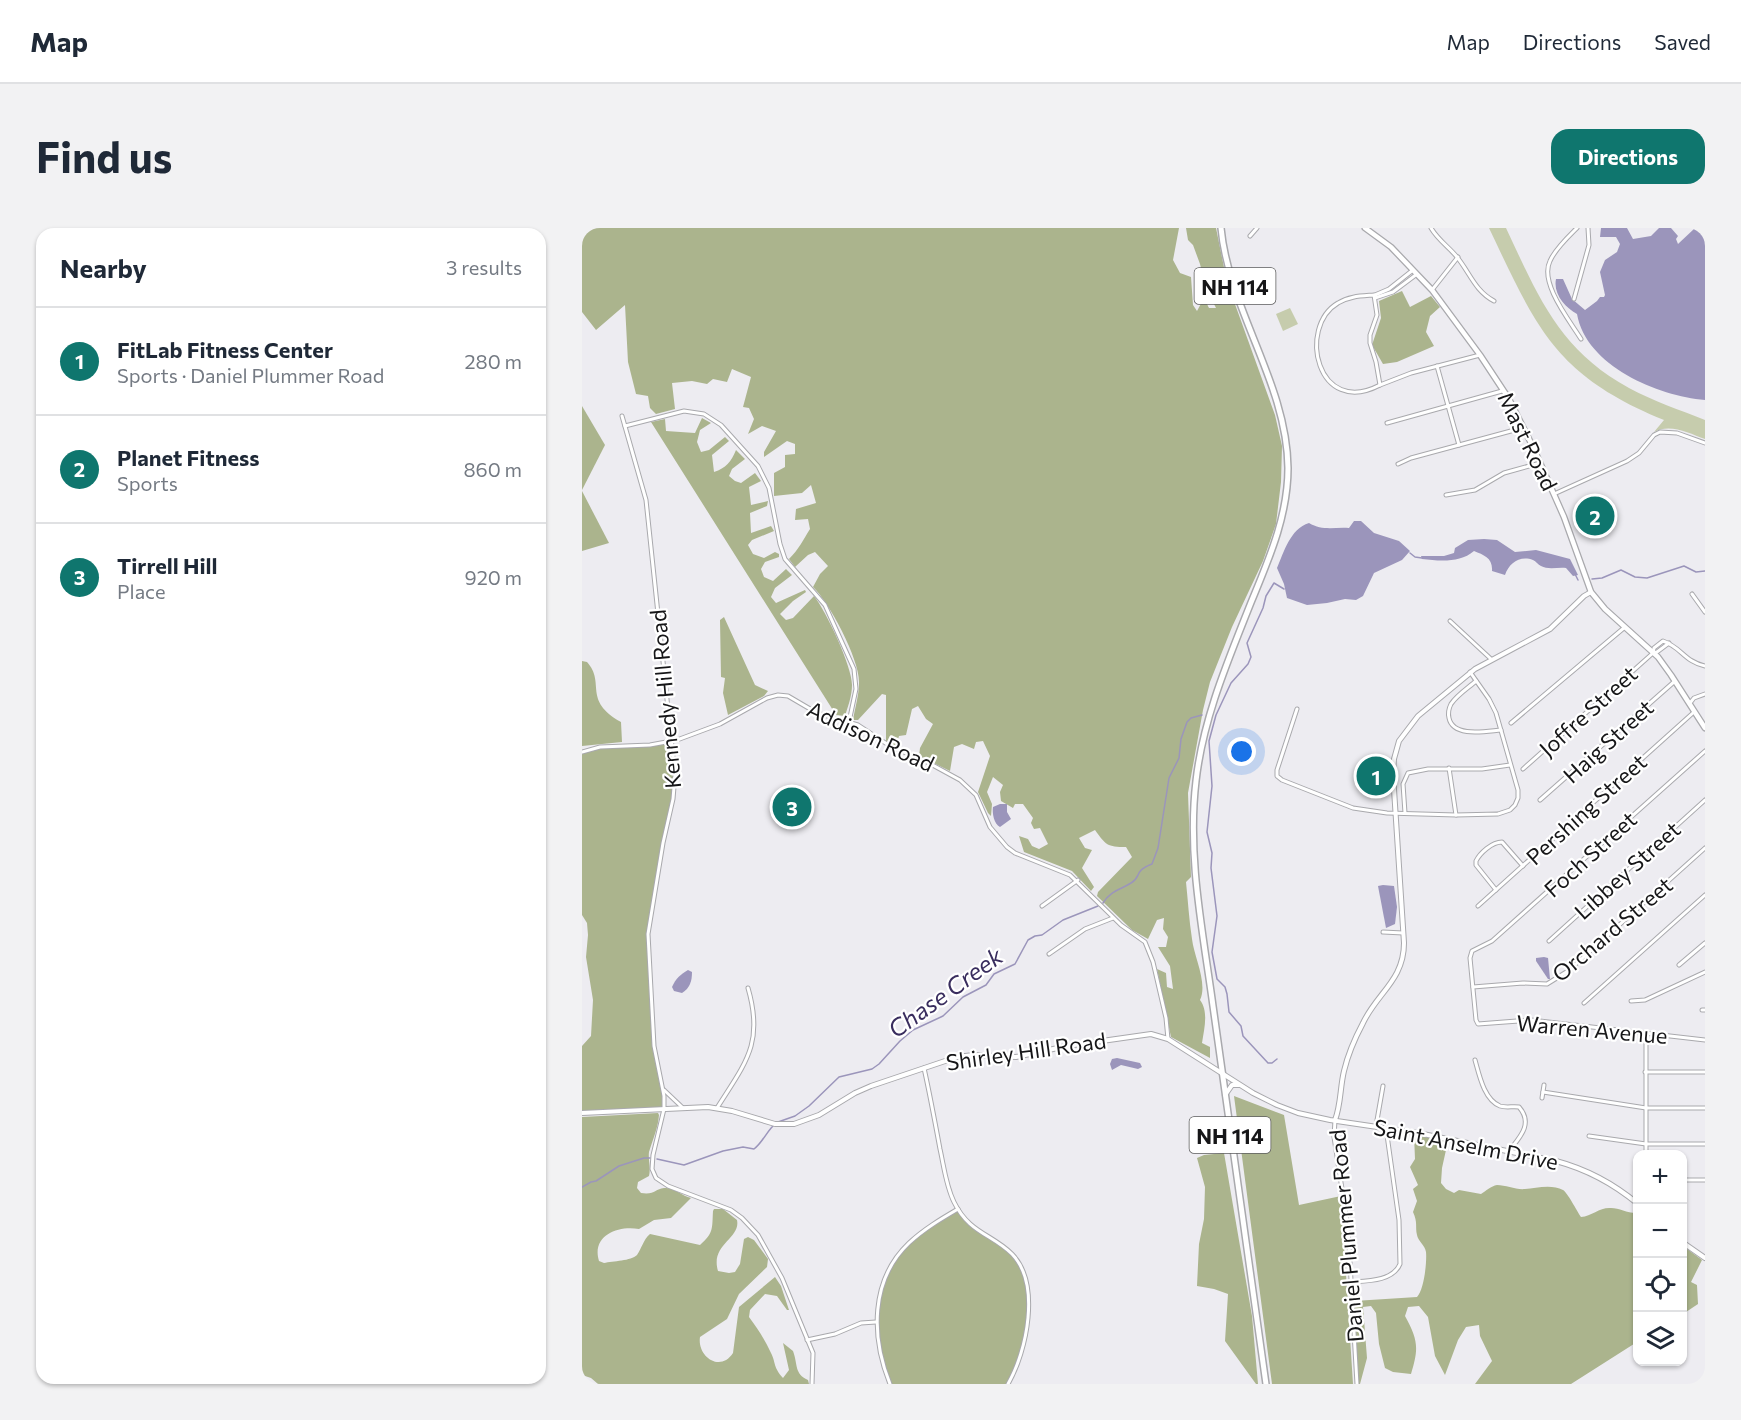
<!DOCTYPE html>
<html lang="en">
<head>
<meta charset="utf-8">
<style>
  :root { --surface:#fff; --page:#f2f2f3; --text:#1f2937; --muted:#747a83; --line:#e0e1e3; --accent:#0f766e }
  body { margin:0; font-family:Commissioner,sans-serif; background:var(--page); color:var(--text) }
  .controls { position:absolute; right:18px; bottom:18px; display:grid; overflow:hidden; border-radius:12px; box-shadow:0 2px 4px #0004 }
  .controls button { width:54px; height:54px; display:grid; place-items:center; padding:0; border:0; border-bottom:2px solid var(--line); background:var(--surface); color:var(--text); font:30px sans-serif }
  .you { position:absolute; left:660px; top:524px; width:21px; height:21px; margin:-15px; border:4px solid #fff; border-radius:50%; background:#1a73e8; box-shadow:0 0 0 9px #1a73e833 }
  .badge { display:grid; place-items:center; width:39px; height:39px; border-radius:50%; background:var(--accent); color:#fff; font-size:20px; font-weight:700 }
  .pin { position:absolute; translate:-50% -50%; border:3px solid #fff; box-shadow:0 2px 6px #0006 }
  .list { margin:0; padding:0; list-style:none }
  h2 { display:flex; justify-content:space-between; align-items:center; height:78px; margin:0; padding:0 24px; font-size:26px }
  h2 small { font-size:20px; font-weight:400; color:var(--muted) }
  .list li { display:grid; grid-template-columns:39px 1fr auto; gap:18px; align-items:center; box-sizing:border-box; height:108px; padding:0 24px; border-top:2px solid var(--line) }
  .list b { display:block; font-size:22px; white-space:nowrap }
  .list p { margin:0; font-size:20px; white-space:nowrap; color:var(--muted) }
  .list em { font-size:20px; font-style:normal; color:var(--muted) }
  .icon { flex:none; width:33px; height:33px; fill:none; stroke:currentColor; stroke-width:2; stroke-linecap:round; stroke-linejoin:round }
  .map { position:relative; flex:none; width:1123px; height:1156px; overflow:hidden; border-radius:18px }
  header { display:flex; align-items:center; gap:36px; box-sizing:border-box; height:84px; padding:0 30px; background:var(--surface); border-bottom:2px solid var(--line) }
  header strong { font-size:28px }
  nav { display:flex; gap:33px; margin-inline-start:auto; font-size:21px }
  .intro { display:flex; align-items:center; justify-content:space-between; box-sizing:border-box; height:144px; padding:0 36px }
  h1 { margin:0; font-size:42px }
  .button { padding:15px 27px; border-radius:18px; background:var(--accent); color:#fff; font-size:21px; font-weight:700 }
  main { display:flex; gap:36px; padding:0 36px }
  aside { flex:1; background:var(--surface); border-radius:18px; box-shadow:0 2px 4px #0004 }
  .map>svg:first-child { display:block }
  .green { fill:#c6ccad }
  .forest { fill:#abb48d }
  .water { fill:#9b95bb }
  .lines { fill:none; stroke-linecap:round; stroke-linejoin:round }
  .stream { stroke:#9b95bb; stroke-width:1.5 }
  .minor-casing { stroke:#a9a9ad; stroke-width:5 }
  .tertiary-casing { stroke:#a9a9ad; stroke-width:6 }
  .secondary-casing { stroke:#a9a9ad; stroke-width:7 }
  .primary-casing { stroke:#a9a9ad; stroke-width:8 }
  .minor { stroke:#fff; stroke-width:3 }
  .tertiary { stroke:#fff; stroke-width:4 }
  .secondary { stroke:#fff; stroke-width:4.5 }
  .primary { stroke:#fff; stroke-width:5 }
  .labels { text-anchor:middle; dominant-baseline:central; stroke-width:4.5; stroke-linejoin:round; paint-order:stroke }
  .shield { fill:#fff; stroke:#5c5c5d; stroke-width:1.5 }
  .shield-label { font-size:21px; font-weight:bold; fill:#161618 }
  .street-label { font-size:22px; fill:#161618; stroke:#fff }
  .water-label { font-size:24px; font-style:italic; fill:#392d5e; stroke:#fff }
</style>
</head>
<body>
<header>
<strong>Map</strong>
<nav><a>Map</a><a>Directions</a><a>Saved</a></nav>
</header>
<div class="intro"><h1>Find us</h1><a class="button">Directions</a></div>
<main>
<aside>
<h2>Nearby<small>3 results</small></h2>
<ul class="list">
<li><span class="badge">1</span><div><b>FitLab Fitness Center</b><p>Sports · Daniel Plummer Road</p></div><em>280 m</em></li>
<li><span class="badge">2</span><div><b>Planet Fitness</b><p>Sports</p></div><em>860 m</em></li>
<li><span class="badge">3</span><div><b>Tirrell Hill</b><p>Place</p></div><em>920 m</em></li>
</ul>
</aside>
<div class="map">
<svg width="1123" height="1156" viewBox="0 0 1123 1156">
  <rect width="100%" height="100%" fill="#edecf1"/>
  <!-- green -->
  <g class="green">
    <path d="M907,0H924C956,68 977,122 1047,160C1071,173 1098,182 1123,192V211C1107,205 1088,195 1072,204L1082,192C973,147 955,101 907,0Z"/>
    <path d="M708,80L716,96L701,103L694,86Z"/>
  </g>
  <!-- forest -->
  <g class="forest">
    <path d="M0,0H597L591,32L598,45L609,49L611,77L615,83L622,70L627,80H634L624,60L618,36L611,17L606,12L604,0H634L645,54L693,187L700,218L699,254L694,296L681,333L650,399L628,454L621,482L606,565L609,649L604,654C606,673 607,692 610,711C612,729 626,755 618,772C627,784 622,801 620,815L628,819V830L589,809L575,741L584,745L585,759L591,761L588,738L576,719H584L586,709L581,701L582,690L575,692L566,711L550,702L515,668L516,664L550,629L544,619C525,619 524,617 513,602L497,610L503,620L510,622L500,640L512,659L509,663L490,643L442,624L437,608L446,611L450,618L457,621L466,616L458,600L452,601L449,595L451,590L441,576H433L431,580L419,573L418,564L421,557L411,549L405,564L410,576L409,588L406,585L396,564L408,528L401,513L394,514L392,521L380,516L372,519L368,543L337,528L338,520L351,496L344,491L336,478L330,481L324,507L317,508L314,518L304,513V467L300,466L276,492H271C273,480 277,467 277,455C278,432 247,374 231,359L238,346L246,338L233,324L226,327L213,339L207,331C217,321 221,312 228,301L226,291L213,292L214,281L234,275L229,257L220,265L192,268V245L203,239V227L213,226V216L205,213L182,229V224L194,203L180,198L166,206L172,191L167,180L161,179L169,149L150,141L145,154L131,151L125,156L110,153L90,155L93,181L74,186L68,180L66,168L54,166L46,134L43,77L14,102L0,84Z"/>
    <path d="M820,63L828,79L849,68L858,79L848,88L844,104L852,118L815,134L801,136L790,117L799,90L797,73Z"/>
    <path d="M0,178L23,217L0,262Z"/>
    <path d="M120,190L129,195L118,202L115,214L119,224L127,222L143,209L147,213L130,227L132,244C144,240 149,234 154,222L163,231L150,241L147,248L153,253L159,255L173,245L179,253L167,259L169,277L186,273L185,278L168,285L169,305L189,298L192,303L170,312L166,317L171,326L182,330L193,324L197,326V329L183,334L179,341L182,349L191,353L204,341L210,347L193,360L189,369L194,375L223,362L224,364L211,373L198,386L204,392L211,390L232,368C244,383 270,438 270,457C270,468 266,478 263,488L254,487L69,194L83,191L84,203L113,205Z"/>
    <path d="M0,263L27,315L0,323Z"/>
    <path d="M142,389L173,457L186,463L182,468L146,487L141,465L143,450L139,449L138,392Z"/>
    <path d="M0,433L5,434C24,455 0,472 39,494L40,514L0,518Z"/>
    <path d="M90,513L92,562L81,615L66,706L74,829L80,854L82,881L0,885V818L9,808L11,772L4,729L6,707L5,695L0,687V524C29,516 60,517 90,513Z"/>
    <path d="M652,868L702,887L717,977L759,968L771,1156H690Z"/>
    <path d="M76,885L77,887C76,900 71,911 67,924C66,932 69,940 67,948L56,954L55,960L59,965C73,967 73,961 82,960C92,959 100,968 109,970L89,990L72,992L57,1001C37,997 9,1007 17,1033L22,1035C31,1033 49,1033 55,1027C60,1020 61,1012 68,1006L118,1017C132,1005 130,1000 131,983L132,981H141L155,992C159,1011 128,1016 136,1043L147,1045L153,1044L158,1036L162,1011L166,1009L172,1012L186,1031L185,1039L157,1066L145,1091L118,1109C115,1128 138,1145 151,1125L157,1079L193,1049L199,1058L207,1082H205L195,1068L183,1066L168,1082L167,1089C176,1101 183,1112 189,1125C194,1135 191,1139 201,1150L207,1142L201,1115L211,1123C216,1136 212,1146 226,1152L227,1156H16L9,1150L0,1147V889Z"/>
    <path d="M832,907L866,913L860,940L859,955L864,961L872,965L877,962L899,966C904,963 909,958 915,957C924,957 934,962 943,961C954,960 970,956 981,962C985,964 995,983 999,989C1010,988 1018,979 1029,980C1037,980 1045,985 1054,985L1055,987V1114L989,1156H893L910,1133L898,1108L897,1097L884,1099L876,1112L863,1147L853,1128L846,1089L837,1078L826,1079L823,1088C836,1112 837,1120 829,1146L811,1144L803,1140L797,1116L794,1085L789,1078L781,1079L785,1130L778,1156H775L772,1073L835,1069C842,1062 845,1034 844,1024C843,1017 836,1013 835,1007C833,998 836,995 831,984L835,973L831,961L836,957L828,939L833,931Z"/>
    <path d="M642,925L670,1088L676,1156H674L643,1113L646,1066L632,1061L615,1058L617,1016L622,991L623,959L615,930L622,927Z"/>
    <path d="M376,981L388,996L422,1019L438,1037L445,1059V1092L441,1121L426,1156H308L297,1117L296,1076L310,1036L335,1008Z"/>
    <path d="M1101,1018L1120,1032L1109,1054L1115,1057L1116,1076L1101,1086Z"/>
  </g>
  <!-- water -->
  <g class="water">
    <path d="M1019,0H1045L1051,11L1069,8L1077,0H1089L1096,8L1094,11L1096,16L1113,0H1123V172C1076,168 1004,138 995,86C983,79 971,66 974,51H981L990,71L1003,82L1015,73L1018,69H1022L1023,67L1018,44L1023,32L1035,24L1038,16L1034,9H1018Z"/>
    <path d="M772,293H779L792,305L817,313L828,323L820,332L792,345L781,368L774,372L763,371L745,375L725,377L705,370L702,356L695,340C702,324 708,301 727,295C740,303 752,299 767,300Z"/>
    <path d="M902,311L915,312L933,324L954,322L988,331L996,347L991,348L984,340C976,339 966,342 959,338C956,337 954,333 951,332C938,327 927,335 923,347L910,343C911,330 902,327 892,323C878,335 858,333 840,331L839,328H862L872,325L873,320L886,312Z"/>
    <path d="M418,576H425V584L429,591L418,599C412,596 410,585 411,579Z"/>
    <path d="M801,657L812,658L815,679L813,696L804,700L796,658Z"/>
    <path d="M962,729L966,730L968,751H966L954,733V730Z"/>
    <path d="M106,742L110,744C110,753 108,760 100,765L92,763L90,759C94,750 98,747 106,742Z"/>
    <path d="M535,830L558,835L560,839L556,841L539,837L530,842L528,836L530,831Z"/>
  </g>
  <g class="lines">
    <!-- stream -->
    <g class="stream">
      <path d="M828,325L833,329L840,330"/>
      <path d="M993,346L996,352"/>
      <path d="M1010,351L1020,350L1039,342L1053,349L1065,350L1102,338L1114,344L1123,343"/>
      <path d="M521,675C528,663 538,662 549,655C560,649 551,643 570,636L576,620L587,550L597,530L599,511L605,494L609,490L620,487"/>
      <path d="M695,831L690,835H686L661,808L659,798L647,784L645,766L643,759L635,751L630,724L635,688L629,640L630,625L625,604L630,558L627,513L634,487L649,455L666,436L669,429L665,415L681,380L684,368L692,355L702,361"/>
      <path d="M196,894L213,888L227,878L257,849L290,841L297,836L318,813L331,802L361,788L381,769L404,757L412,746L433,736L446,712L453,708L460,707L481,692L516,678"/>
      <path d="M75,931L102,937L141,923L161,919L172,921C180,915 184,905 191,898"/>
      <path d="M0,959L9,954L14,953L37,938L62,930H68"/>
    </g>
    <!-- minor casing -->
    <g class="minor-casing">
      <g id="minor">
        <path d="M849,0C856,12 867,19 875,29C888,45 893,63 912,73"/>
        <path d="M995,0C986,9 973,21 968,33C957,55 988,93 999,111"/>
        <path d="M668,8L675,0"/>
        <path d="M850,62L876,29"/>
        <path d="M792,67L795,87L788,107V115L794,134L798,157C735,190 715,99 756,75C767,68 780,68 792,67Z"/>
        <path d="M793,67L807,61L831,42"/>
        <path d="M793,70L811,64L835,46"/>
        <path d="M992,71L1007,17L1006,0"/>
        <path d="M855,138L877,217"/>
        <path d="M798,157L829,145L898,127"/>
        <path d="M40,188L64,272L93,547L91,571L81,615L66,706L72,818L82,868V881L71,927L70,941L74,950L86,958L149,982L160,990L176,1007L200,1050L231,1125L230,1156"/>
        <path d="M805,195L920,163"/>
        <path d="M43,198L102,183L122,186L139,197L176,238L187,260L198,316L203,331L243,377L272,441L274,461L267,494"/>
        <path d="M816,236L829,230L940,200"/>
        <path d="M972,266L1045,233L1057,225L1072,207L1078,204L1095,205L1123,215"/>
        <path d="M864,267L893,262L922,245L958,235"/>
        <path d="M1110,366L1123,384"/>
        <path d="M868,393L909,431"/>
        <path d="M1071,425L1075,424L1087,415"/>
        <path d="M894,453C886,460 875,467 869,476C867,480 866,486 867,490C871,510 905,503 919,502"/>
        <path d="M1108,475L1112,470L1123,466"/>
        <path d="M715,481L695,542V548L700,552L771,580L805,585L874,587L916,586L928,582L933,577L936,570V562L914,485L907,471L888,444"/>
        <path d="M929,495L1043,399"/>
        <path d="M1123,523L910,713L890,723L888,730L894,792L896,796L949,792L1123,812"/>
        <path d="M0,524L18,519L68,517L95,512L138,496L185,470L196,467L206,468L235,485L276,497L308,518L345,534L378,552L394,567L408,599L425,619L433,625L488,647L539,697L563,714L571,734L584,790L586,811"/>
        <path d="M867,540L874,587"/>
        <path d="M941,541L1071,425L1072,420L1081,413C1099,419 1103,434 1123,438"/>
        <path d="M958,572L1093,453"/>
        <path d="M823,585L821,556L826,545L846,541H900L928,537"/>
        <path d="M914,662L894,637V633C898,625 910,614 920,614L941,638"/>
        <path d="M460,678L496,652"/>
        <path d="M896,678L1112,484"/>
        <path d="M801,704L821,705"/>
        <path d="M967,713L1123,572"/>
        <path d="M467,726L503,701L531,690"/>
        <path d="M1097,737L1123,715"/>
        <path d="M891,759L941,755L965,756L986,743L1123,620"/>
        <path d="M1049,773L1063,772L1123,744"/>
        <path d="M1002,775L1123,667"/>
        <path d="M1120,782H1123"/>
        <path d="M1064,805V926"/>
        <path d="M893,832C897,846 902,872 918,878C924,880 931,878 937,879C952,896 937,910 927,923"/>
        <path d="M342,840C348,867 353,894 358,921C362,939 364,958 372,974C387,1005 410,1006 430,1026C459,1056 445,1123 426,1156"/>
        <path d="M1063,844H1123"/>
        <path d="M82,862L101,880"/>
        <path d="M961,864L1064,880H1123"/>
        <path d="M960,870L962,857"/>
        <path d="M135,880C164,834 182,815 166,760"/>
        <path d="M753,892L752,909L766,1000L775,1156"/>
        <path d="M794,898L801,858"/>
        <path d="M1007,908L1064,916H1123"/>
        <path d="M1100,952H1123"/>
        <path d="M770,1054C786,1053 811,1053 818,1036L817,992L804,900"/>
        <path d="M225,1112L253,1106L279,1095L294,1094"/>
        <path d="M308,1156C289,1109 288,1052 327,1015C342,1001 359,991 376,981"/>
      </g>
    </g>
    <!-- tertiary casing -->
    <g class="tertiary-casing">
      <g id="tertiary">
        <path d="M643,867L650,857H657"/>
        <path d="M0,885L126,879L150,883L193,896H212L237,887L273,865L289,858L375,829L391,827L434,829L485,818L569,806L586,811L671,865L695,877L716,885L748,892L836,905L974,933C1004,941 1032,956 1056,976"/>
        <path d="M753,892C759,877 758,859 762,843C766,826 773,810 781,795C795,765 822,752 822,715L811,546L812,531L817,513L836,488L893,441L968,401L1002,368L1009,364"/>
        <path d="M1100,1014L1123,1030"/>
      </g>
    </g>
    <!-- secondary casing -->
    <g class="secondary-casing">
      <path id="secondary" d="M783,0L809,19L850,62L898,127L927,171L951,219L982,289L1009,364L1023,381L1076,429L1089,447L1123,500"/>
    </g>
    <!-- primary casing -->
    <g class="primary-casing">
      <path id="primary" d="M639,0C647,83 705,155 706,240C706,289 686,333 668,377C645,435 621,491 614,553C605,628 621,704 631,778C648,904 667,1030 684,1156"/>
    </g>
    <!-- minor -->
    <use href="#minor" class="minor"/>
    <!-- tertiary -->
    <use href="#tertiary" class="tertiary"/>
    <!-- secondary -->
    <use href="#secondary" class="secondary"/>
    <!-- primary -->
    <use href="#primary" class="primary"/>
  </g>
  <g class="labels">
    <!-- shield labels -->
    <g class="shield">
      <rect x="612.5" y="40" width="81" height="36" rx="4.5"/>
      <rect x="607.5" y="889" width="81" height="36" rx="4.5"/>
    </g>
    <g class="shield-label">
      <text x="653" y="58">NH 114</text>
      <text x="648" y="907">NH 114</text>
    </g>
    <!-- street labels -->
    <g class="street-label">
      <text transform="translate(946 213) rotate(64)">Mast Road</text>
      <text transform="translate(83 471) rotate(-95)">Kennedy Hill Road</text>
      <text transform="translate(1006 483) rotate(-42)">Joffre Street</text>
      <text transform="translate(289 508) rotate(25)">Addison Road</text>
      <text transform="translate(1026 513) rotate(-42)">Haig Street</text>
      <text transform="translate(1004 581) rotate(-42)">Pershing Street</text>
      <text transform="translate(1008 626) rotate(-42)">Foch Street</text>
      <text transform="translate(1045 642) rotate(-42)">Libbey Street</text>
      <text transform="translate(1030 701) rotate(-40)">Orchard Street</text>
      <text transform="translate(1010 801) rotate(5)">Warren Avenue</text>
      <text transform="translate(444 823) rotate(-8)">Shirley Hill Road</text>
      <text transform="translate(884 916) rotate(11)">Saint Anselm Drive</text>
      <text transform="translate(764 1008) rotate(-95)">Daniel Plummer Road</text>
    </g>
    <!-- water labels -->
    <g class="water-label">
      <text transform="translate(363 764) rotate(-36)">Chase Creek</text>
    </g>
  </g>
</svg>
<div class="controls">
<button>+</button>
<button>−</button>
<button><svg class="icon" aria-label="locate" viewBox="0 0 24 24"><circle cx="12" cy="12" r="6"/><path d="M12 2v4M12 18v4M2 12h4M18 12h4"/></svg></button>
<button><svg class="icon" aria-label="layers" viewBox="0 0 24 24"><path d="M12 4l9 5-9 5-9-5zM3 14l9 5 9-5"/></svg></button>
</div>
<div class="you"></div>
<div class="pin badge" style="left:794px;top:548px">1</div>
<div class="pin badge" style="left:1013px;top:288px">2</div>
<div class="pin badge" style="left:210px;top:579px">3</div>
</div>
</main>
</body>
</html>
